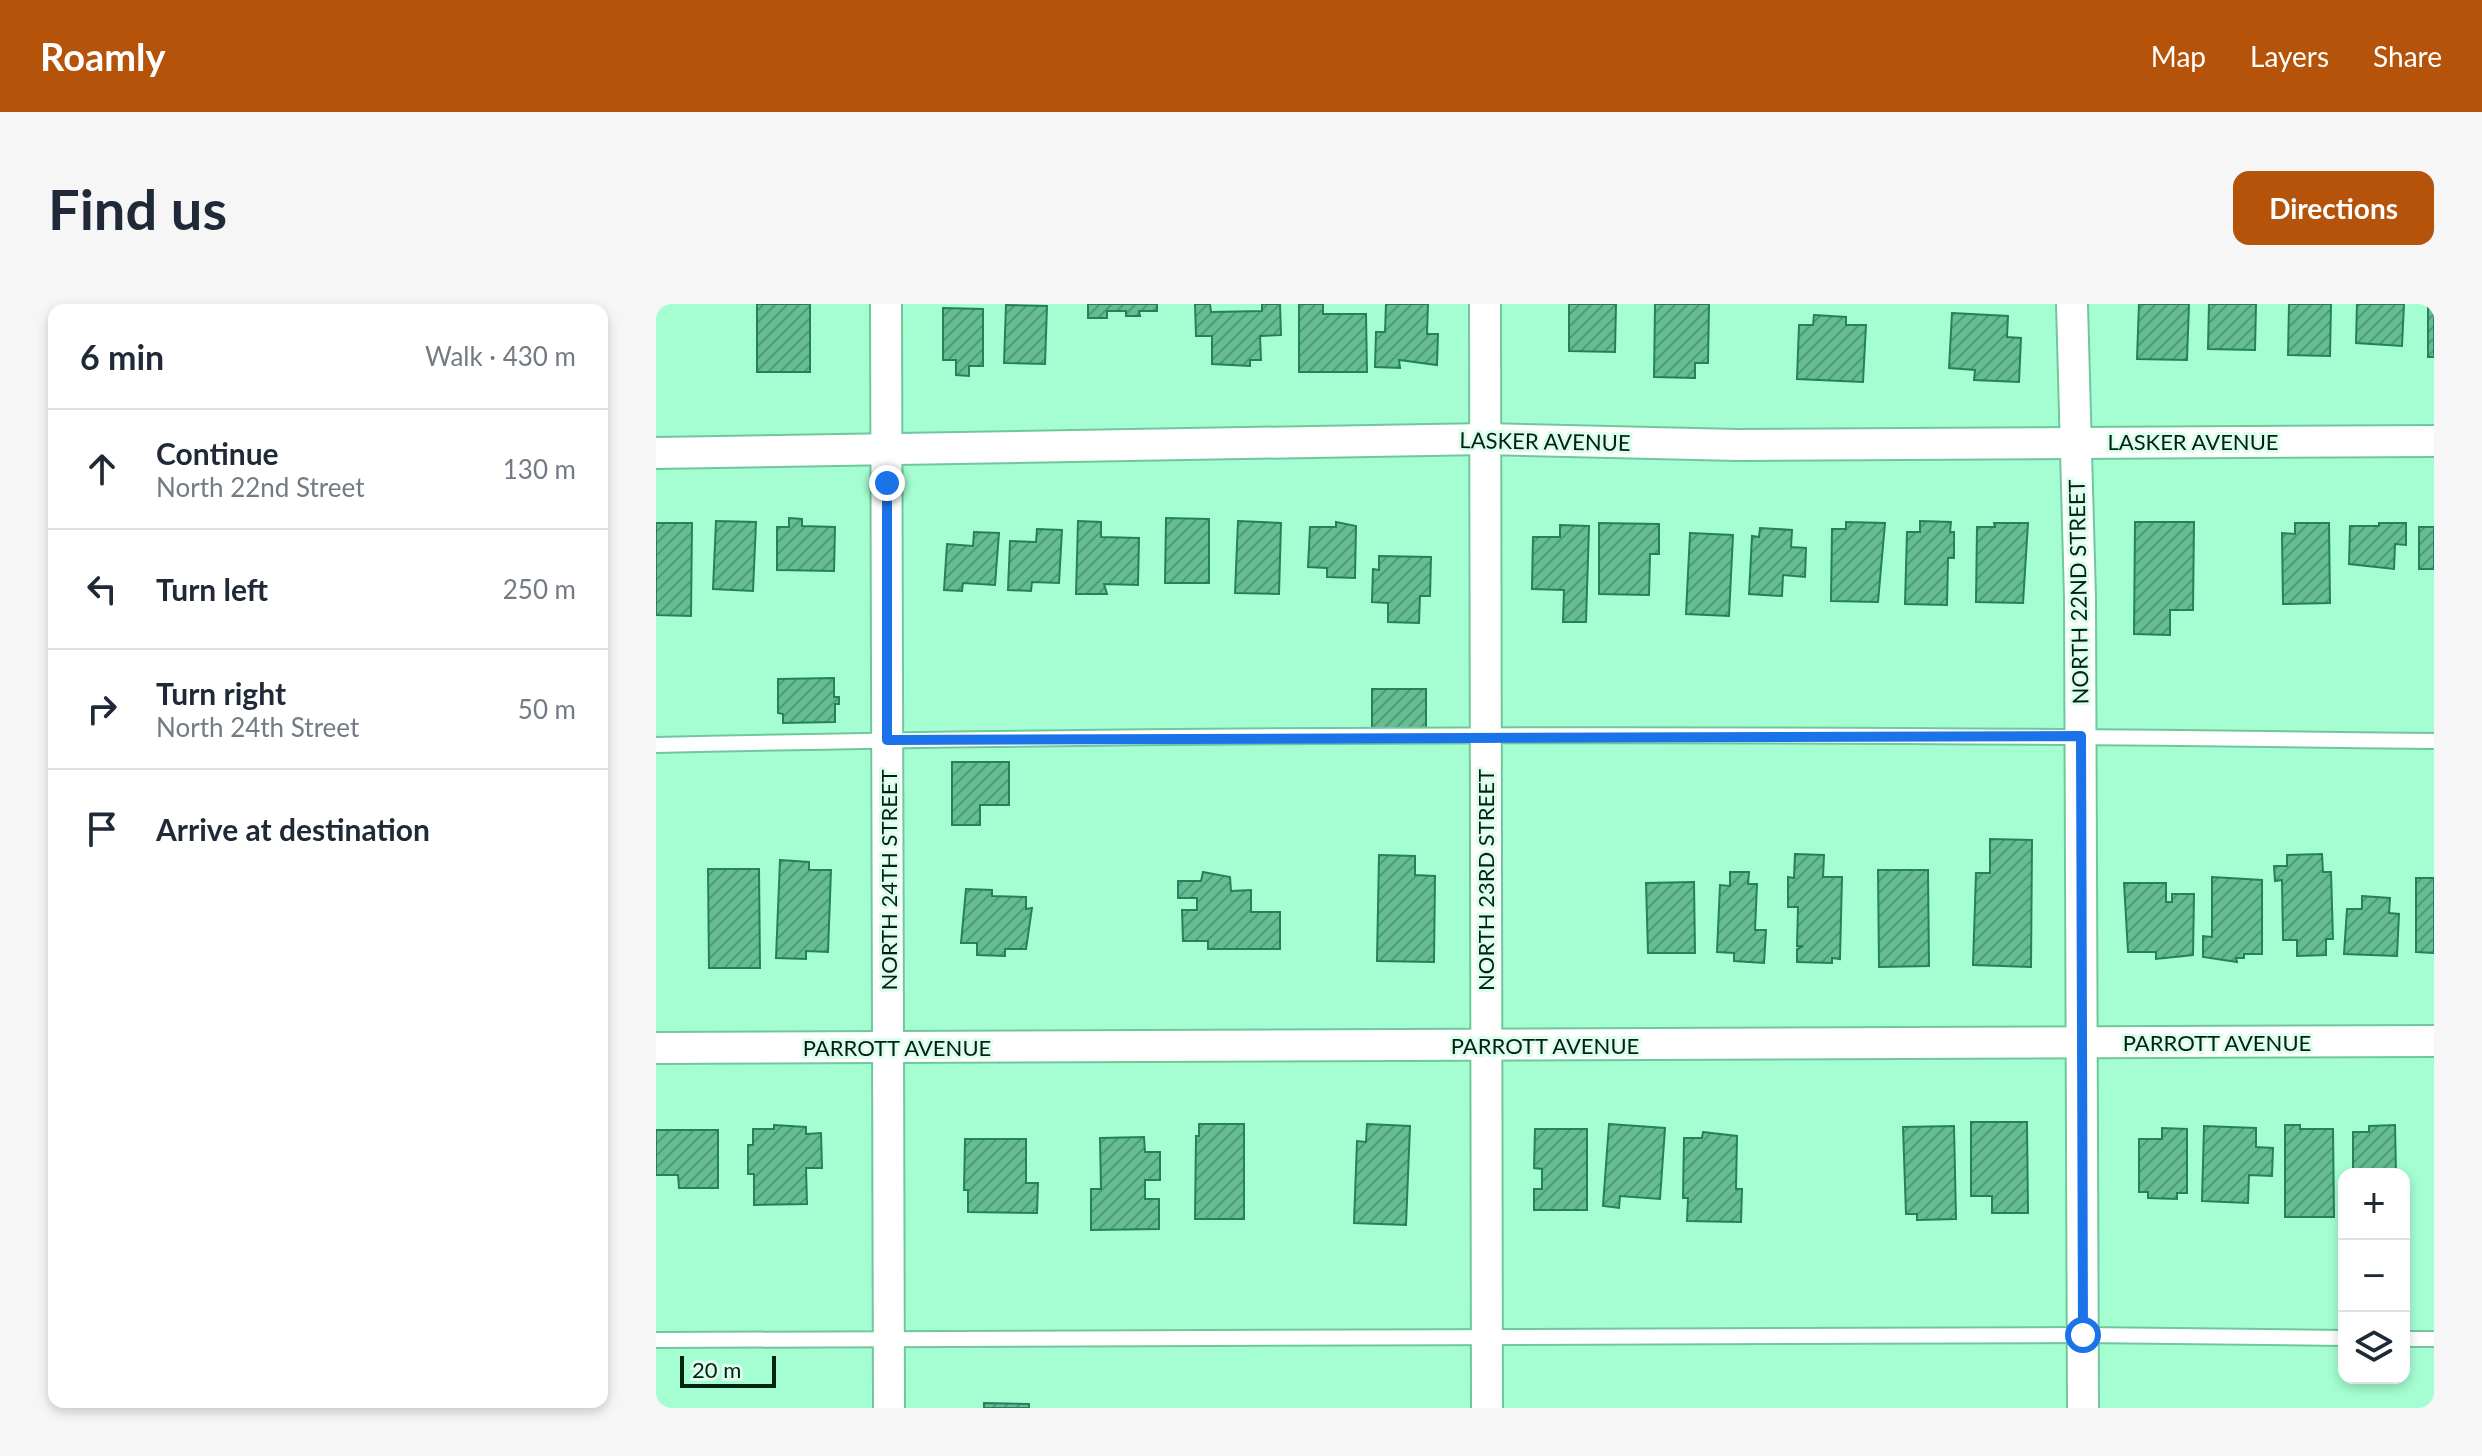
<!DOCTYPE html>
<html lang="en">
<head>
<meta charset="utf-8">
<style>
  :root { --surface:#fff; --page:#f6f6f7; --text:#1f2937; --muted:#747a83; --line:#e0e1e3; --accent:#b45309 }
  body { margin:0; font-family:Lato,sans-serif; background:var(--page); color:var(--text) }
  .controls { position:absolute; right:24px; bottom:24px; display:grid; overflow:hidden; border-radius:16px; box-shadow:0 4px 12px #0003 }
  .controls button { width:72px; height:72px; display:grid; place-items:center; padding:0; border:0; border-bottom:2px solid var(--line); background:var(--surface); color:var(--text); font:40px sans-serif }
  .scale { position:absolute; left:24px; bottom:20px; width:96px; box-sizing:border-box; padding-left:8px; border:4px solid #002314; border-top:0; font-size:22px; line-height:28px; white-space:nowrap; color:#002314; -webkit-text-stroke:6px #ddfeec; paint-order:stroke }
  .stop { position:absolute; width:24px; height:24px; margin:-18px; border:6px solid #1a73e8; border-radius:50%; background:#fff }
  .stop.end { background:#1a73e8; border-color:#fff; box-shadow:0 2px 8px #0008 }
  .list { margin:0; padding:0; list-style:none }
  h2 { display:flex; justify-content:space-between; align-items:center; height:104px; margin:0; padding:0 32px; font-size:34px }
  h2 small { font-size:26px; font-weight:400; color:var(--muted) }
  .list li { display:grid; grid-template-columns:52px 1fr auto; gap:24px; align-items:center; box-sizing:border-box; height:120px; padding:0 32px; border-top:2px solid var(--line) }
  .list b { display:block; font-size:30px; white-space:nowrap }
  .list p { margin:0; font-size:26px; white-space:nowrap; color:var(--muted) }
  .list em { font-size:26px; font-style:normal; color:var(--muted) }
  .icon { flex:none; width:44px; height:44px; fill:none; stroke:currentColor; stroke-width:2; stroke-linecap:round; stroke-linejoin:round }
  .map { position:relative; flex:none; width:1778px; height:1104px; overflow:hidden; border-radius:16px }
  header { display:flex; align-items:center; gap:48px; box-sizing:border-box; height:112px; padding:0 40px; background:var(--accent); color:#fff }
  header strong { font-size:38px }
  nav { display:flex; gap:44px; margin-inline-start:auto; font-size:28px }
  .intro { display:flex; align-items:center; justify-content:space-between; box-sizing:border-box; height:192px; padding:0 48px }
  h1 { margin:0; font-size:56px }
  .button { padding:20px 36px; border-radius:16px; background:var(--accent); color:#fff; font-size:28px; font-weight:700 }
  main { display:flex; gap:48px; padding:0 48px }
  aside { flex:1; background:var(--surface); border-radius:16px; box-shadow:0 4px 12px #0003 }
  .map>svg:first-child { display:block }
  .building { fill:url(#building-hatch); stroke:#23825b; stroke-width:2 }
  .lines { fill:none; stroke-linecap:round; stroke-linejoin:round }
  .service-casing { stroke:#70c79d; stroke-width:18 }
  .minor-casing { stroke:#70c79d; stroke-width:34 }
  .service { stroke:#fff; stroke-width:14 }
  .minor { stroke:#fff; stroke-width:30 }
  .route { stroke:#1a73e8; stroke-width:10 }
  .labels { text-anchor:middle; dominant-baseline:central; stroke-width:6; stroke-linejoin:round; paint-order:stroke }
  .street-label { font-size:22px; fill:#002314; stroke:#ddfeec }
</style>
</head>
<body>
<header>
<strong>Roamly</strong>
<nav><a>Map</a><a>Layers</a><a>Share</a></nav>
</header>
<div class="intro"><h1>Find us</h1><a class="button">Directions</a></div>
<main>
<aside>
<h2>6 min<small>Walk · 430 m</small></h2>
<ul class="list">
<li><svg class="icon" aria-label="ahead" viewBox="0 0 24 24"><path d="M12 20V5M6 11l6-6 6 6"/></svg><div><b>Continue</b><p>North 22nd Street</p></div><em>130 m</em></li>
<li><svg class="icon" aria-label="left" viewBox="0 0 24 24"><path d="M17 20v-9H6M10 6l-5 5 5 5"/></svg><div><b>Turn left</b></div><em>250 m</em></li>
<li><svg class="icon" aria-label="right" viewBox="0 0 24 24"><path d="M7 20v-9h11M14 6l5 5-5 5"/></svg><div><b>Turn right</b><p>North 24th Street</p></div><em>50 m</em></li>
<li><svg class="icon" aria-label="arrive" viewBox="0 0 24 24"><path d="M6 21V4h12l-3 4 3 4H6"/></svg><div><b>Arrive at destination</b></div></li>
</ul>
</aside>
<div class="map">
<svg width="1778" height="1104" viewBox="0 0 1778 1104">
  <defs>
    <pattern id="building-hatch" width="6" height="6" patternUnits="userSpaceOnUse" patternTransform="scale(2)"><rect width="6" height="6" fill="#65bd94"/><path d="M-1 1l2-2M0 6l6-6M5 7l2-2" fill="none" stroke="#519978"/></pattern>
  </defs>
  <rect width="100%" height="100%" fill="#a5fed1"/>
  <!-- building -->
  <g class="building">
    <rect x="101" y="0" width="53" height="68"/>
    <path d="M432,0H501V7H483L484,12H470V7H451V14H432Z"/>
    <path d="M539,0H554L555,8L606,7V0H624L625,31L604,32L605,56H594V62L556,60V32H540Z"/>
    <path d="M643,0H667V10H710L711,68H643Z"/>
    <path d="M730,0H772L771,30H782L781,61L743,56L744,64L719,63L720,28H729Z"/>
    <path d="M913,0H960L959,48L913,47Z"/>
    <path d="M999,0H1053L1052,59H1039V74L998,73Z"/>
    <path d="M1483,0H1533L1531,56L1481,55Z"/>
    <path d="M1553,0H1600L1599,46L1552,45Z"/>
    <path d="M1633,0H1675L1674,52L1632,51Z"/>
    <path d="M1701,0H1748L1746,42L1700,39Z"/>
    <rect x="1772" y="0" width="6" height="53"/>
    <path d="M350,1L391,2L389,60L348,59Z"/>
    <path d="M287,4L327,5V62H313V72L300,71V56H287Z"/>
    <path d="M1296,9L1352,12L1351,33L1365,34L1363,78L1318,76L1319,66L1293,64Z"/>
    <path d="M1158,11L1190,13V21H1210L1207,78L1141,75L1143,21H1157Z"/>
    <path d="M133,214L146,215V222L179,223L178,267L121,266V223H133Z"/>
    <path d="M510,214L553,215V279H509Z"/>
    <path d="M60,217L100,218L97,287L57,285Z"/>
    <path d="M422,217L445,218V233L483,234L482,281L448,280L451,290H420Z"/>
    <path d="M582,217L625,219L623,290L579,289Z"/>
    <path d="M1264,217L1295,218L1294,228H1298V254H1292L1291,301L1249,300L1251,228H1264Z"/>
    <path d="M680,218L700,222L699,274L671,273V264L652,263L654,223H680Z"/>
    <path d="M1190,218L1229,219L1222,298L1175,297L1176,225H1190Z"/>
    <path d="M1479,218H1538L1537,306H1514V331L1478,330Z"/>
    <path d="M0,219H36L35,312L0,311Z"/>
    <path d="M943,219L1003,220V250H994L993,291L943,290Z"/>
    <path d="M1338,219H1372L1367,299L1320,298L1321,223H1339Z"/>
    <path d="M1639,219H1673L1674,299L1627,300L1626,229L1639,230Z"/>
    <path d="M1723,219H1750V241L1739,240L1738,265L1693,260L1694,222H1723Z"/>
    <path d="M904,221L933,222L930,318H907L908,286L876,285L877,233H904Z"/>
    <rect x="1763" y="223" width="15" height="42"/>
    <path d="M1104,224L1136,226L1135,243L1150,244L1149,273L1127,271L1126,292L1093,290L1096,232L1103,233Z"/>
    <path d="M381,225L406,226L403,279L376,278L375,287L352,286L354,237L380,238Z"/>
    <path d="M318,228L343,229L339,281L307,279L306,287L288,286L291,240L317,242Z"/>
    <path d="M1034,229L1077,231L1073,312L1030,310Z"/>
    <path d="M723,252L775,253L774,292H764L763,319L732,318V299L716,298L717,265L723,266Z"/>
    <path d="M178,374V393H183V400H179V418L127,419V410L122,409V375Z"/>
    <rect x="716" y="385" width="54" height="41"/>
    <path d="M296,458H353V501H324V521H296Z"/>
    <path d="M1334,535L1376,536L1375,663L1317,661L1320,569H1334Z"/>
    <path d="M1139,550L1168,551L1167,573H1186L1184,655L1176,654V659L1141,658V645L1147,642H1141L1142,603H1132V573L1138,574Z"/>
    <path d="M1666,550L1667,568H1675L1677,635H1670V651L1641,652V636H1627L1626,576L1619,577L1618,562H1631V551Z"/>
    <path d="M723,551L759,552V571L779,572L778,658L721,657Z"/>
    <path d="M124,556L153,558V566H175L172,648L150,647V655L120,654Z"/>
    <path d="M52,565H103L104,664H53Z"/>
    <path d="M1222,566H1272L1273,662L1223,663Z"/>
    <path d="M547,568L574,573L575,587L595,586V608H624V645H552V637H527L526,606H541V594H522V577H545Z"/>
    <path d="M1074,568H1093L1092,580H1101L1099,626H1110L1108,659L1078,657V649L1061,648L1064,581L1074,582Z"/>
    <path d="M1556,573L1606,576V650H1588V654H1580L1581,658L1547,653V632L1556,633Z"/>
    <path d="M1760,574H1778V649L1760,648Z"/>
    <path d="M1038,578L1039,649H992L990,579Z"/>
    <path d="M1468,579H1510V598H1516V590H1538L1537,651L1500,655V648H1472Z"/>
    <path d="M310,585L336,586V592L370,593V605L376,604L370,645H349V652L321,651V639H305Z"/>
    <path d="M1706,592L1734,594L1733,609L1743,610L1741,652L1688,650L1691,605H1706Z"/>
    <path d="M1315,818H1371L1372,909H1336V892H1315Z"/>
    <path d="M543,820H588V915H539L540,832H543Z"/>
    <path d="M711,820L754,822L750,921L698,919L701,837L710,838Z"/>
    <path d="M953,820L1009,824L1004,895L964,892L963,904L947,902Z"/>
    <path d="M118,821L150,823V830L165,829L166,864H150L151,900L98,901V870H92V841H97V825H118Z"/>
    <path d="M1629,821H1644V825H1677L1678,913H1629Z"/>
    <path d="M1739,821L1740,870H1697V828H1713V822Z"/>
    <path d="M1298,822L1300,915L1261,916V910H1250L1247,823Z"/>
    <path d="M1548,822L1600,824V843L1617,844L1616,872L1593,871L1592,899L1546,897Z"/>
    <path d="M1506,824L1531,825V889H1521V895L1492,894V888H1483V835H1506Z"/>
    <path d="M879,825H931V906H878V885H886V865L878,864Z"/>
    <path d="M0,826H62V884H23L22,871H0Z"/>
    <path d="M1047,828L1081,832L1080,885H1086L1085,918L1031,917L1032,894H1027L1028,834H1046Z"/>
    <path d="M488,833L489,848H504V876H489V895H503V925L435,926V885H445L444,834Z"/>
    <path d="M309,835H370V879H382L381,909L312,908V886H308Z"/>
    <path d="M328,1099L373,1100V1104H328Z"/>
  </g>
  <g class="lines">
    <!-- service casing -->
    <g class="service-casing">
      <g id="service">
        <path d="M0,441C592,428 1185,429 1778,437"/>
        <path d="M1748,1035H1778"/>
        <path d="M0,1036L1427,1031L1688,1034"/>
      </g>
    </g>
    <!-- minor casing -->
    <g class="minor-casing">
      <g id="minor">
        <path d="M230,0L233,1104"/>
        <path d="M829,0L831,1104"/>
        <path d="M1416,0L1424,294L1427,1104"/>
        <path d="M0,149L830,135L1082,141L1778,137"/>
        <path d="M0,744L1778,737"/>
      </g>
    </g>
    <!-- service -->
    <use href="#service" class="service"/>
    <!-- minor -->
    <use href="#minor" class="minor"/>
  </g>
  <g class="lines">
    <!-- route -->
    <path class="route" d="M231,179V436L1425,432L1427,1031"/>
  </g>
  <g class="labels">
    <!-- street labels -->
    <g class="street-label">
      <text transform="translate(889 137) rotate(1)">LASKER AVENUE</text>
      <text x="1537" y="137">LASKER AVENUE</text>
      <text transform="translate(1422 288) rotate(-91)">NORTH 22ND STREET</text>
      <text transform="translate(232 576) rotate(-90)">NORTH 24TH STREET</text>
      <text transform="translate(829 576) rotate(-90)">NORTH 23RD STREET</text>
      <text x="1561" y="738">PARROTT AVENUE</text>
      <text x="889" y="741">PARROTT AVENUE</text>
      <text x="241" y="743">PARROTT AVENUE</text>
    </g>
  </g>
</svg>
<div class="controls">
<button>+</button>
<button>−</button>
<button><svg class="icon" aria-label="layers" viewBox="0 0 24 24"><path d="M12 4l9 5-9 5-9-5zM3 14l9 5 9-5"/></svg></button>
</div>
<div class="scale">20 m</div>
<div class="stop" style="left:1427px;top:1031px"></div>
<div class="stop end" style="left:231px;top:179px"></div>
</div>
</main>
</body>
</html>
